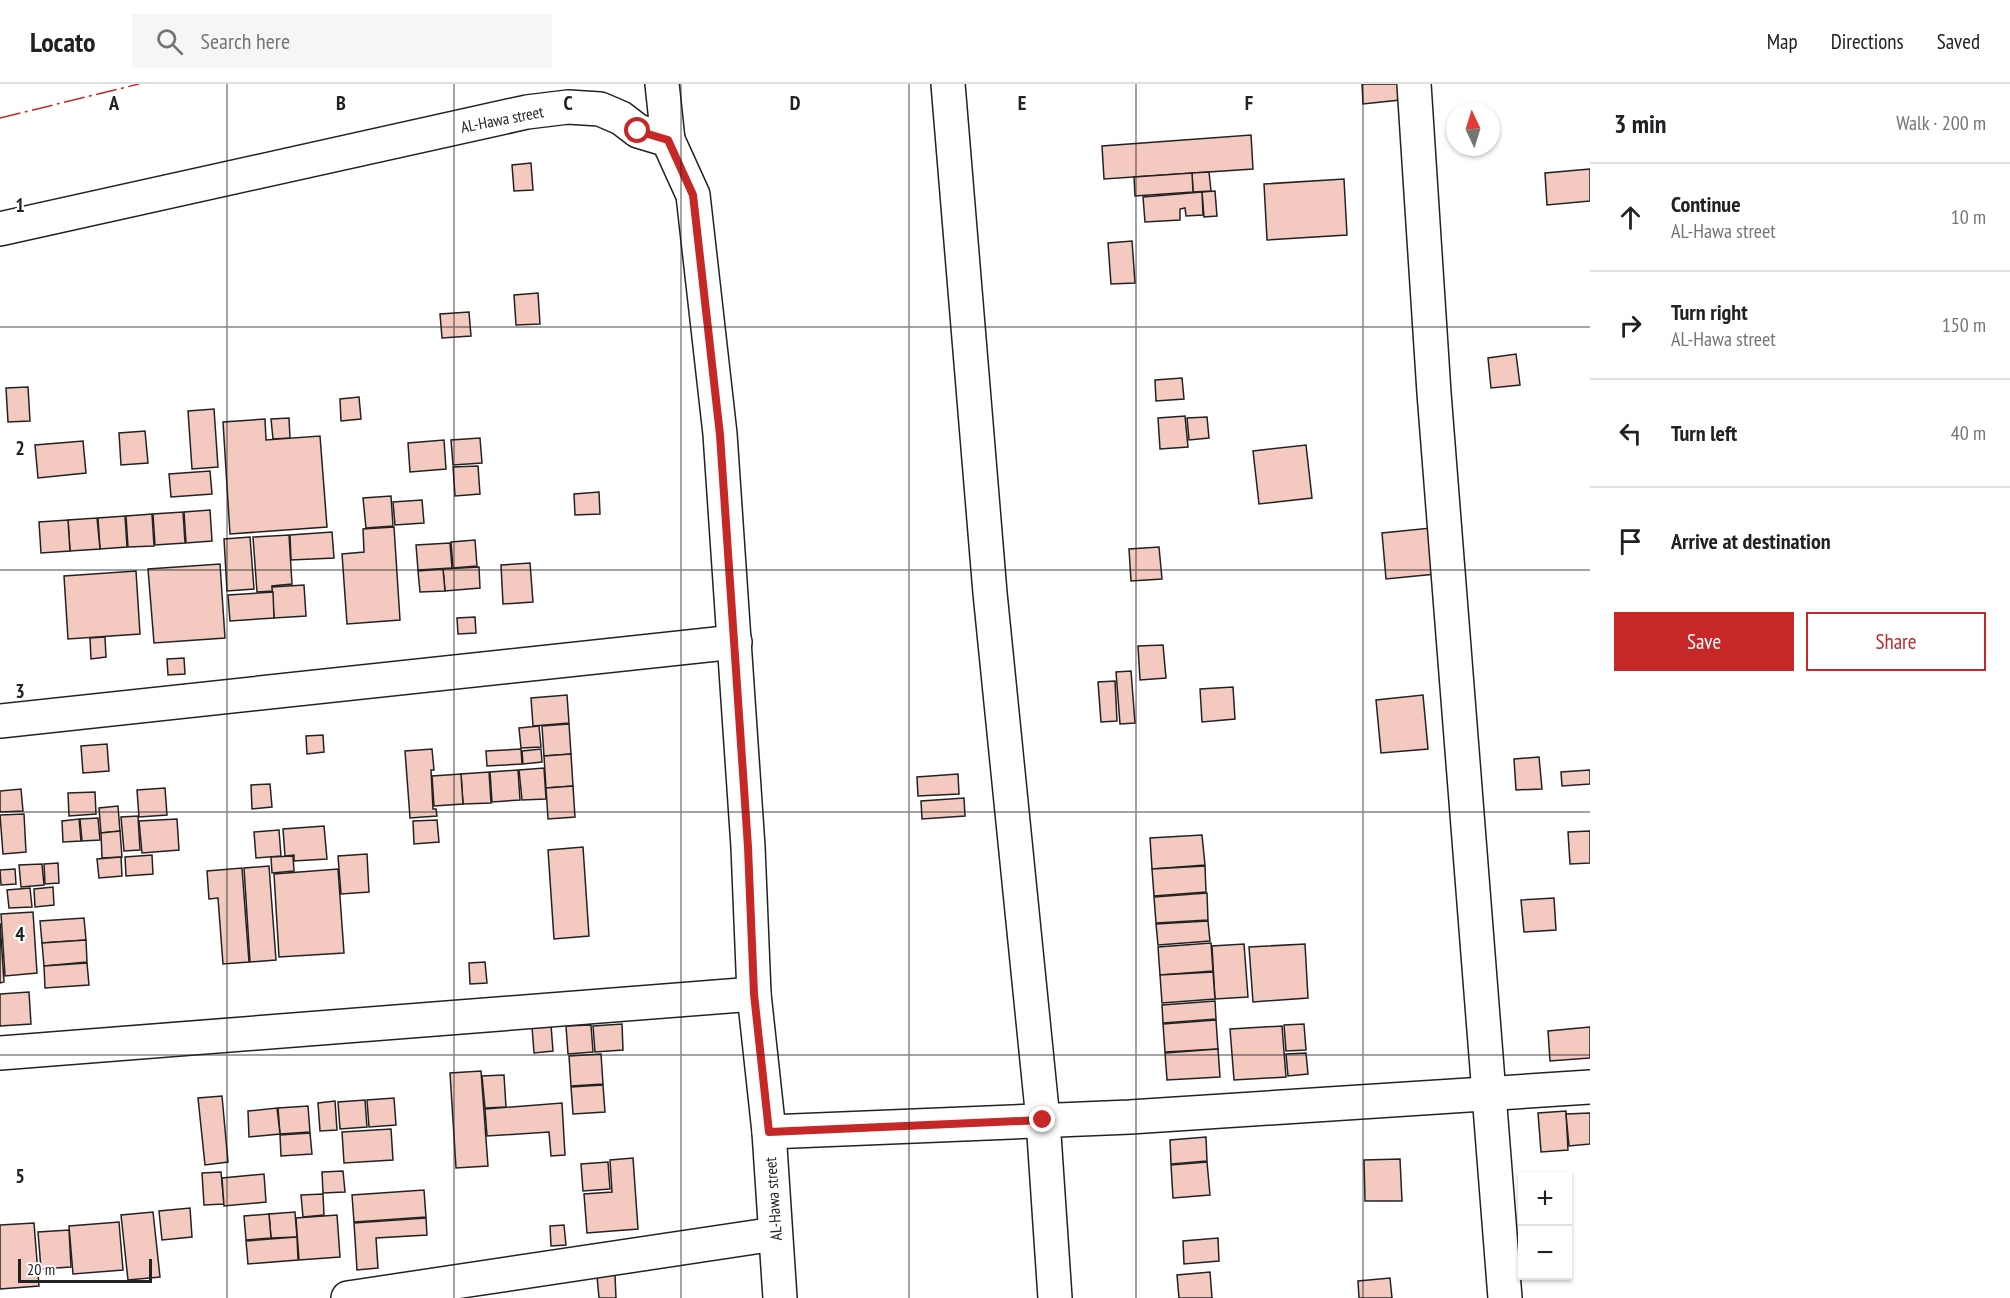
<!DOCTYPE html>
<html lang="en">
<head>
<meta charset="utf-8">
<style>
  :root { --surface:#fff; --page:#f6f6f6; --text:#202124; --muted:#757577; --line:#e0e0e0; --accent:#c62828 }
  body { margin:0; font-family:"PT Sans Narrow",sans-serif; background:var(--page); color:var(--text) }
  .controls { position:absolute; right:18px; bottom:18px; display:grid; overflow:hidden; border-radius:0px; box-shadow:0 2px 4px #0004 }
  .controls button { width:54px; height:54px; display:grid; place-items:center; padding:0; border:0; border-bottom:2px solid var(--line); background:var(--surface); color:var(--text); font:30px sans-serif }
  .compass { position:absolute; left:1446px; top:18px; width:54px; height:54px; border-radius:50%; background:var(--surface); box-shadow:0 2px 4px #0004; rotate:356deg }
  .scale { position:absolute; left:18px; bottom:15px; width:134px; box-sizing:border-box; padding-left:6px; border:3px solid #222; border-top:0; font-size:16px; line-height:21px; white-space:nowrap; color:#222; -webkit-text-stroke:4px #fff; paint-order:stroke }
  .stop { position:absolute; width:18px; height:18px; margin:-14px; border:4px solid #c62828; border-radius:50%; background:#fff }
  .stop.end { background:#c62828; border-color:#fff; box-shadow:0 2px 6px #0008 }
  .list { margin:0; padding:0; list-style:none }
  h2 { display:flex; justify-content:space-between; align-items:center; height:78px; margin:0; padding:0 24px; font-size:26px }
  h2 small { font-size:20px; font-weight:400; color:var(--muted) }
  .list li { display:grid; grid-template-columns:39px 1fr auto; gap:18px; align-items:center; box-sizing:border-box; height:108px; padding:0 24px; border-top:2px solid var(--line) }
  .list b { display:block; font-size:22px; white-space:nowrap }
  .list p { margin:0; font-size:20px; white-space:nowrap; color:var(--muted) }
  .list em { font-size:20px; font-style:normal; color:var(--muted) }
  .actions { display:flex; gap:12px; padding:18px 24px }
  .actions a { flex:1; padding:14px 0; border:2px solid var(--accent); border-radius:0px; text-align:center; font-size:21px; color:var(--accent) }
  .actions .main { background:var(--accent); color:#fff }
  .icon { flex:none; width:33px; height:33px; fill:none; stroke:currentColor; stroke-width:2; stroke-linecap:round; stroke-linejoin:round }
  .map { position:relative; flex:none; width:1590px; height:1214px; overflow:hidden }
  header { display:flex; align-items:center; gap:36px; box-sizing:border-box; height:84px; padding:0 30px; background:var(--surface); border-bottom:2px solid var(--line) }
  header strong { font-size:28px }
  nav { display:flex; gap:33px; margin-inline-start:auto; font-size:21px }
  .search { width:420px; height:54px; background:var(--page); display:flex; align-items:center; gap:15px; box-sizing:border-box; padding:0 21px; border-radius:0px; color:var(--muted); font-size:22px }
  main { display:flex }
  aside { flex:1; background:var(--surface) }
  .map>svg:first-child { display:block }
  .building { fill:#f3c9c0; stroke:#222; stroke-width:1.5 }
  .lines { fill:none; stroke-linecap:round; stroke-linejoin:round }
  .street-casing { stroke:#222; stroke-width:36 }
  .secondary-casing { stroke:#222; stroke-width:36 }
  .street { stroke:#fff; stroke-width:33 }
  .secondary { stroke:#fff; stroke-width:33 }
  .power { stroke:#c62828; stroke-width:1.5; stroke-dasharray:21 4.5 3 4.5; stroke-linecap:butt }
  .route { stroke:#c62828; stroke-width:8 }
  .grid { fill:none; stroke:#222; stroke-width:1.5; stroke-opacity:0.55 }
  .labels { text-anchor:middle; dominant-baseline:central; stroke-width:4.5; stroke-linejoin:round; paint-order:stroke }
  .street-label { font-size:16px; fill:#222; stroke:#fff }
  .grid-label { font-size:20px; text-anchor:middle; font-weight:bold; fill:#222; stroke:#fff; stroke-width:4.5; stroke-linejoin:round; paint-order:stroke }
</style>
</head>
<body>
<header>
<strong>Locato</strong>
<div class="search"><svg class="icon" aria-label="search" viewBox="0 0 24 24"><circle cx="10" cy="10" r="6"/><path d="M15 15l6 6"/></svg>Search here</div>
<nav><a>Map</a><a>Directions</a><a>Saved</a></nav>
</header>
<main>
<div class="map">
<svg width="1590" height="1214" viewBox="0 0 1590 1214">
  <rect width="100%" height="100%" fill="#fff"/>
  <!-- building -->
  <g class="building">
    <path d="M1362,0H1399L1400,16L1363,20Z"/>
    <path d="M1251,51L1253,85L1104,95L1102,62Z"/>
    <path d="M531,79L533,106L514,107L512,81Z"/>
    <path d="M1590,85V117L1547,121L1545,89Z"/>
    <path d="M1209,88L1211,107L1193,108L1192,89Z"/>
    <path d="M1192,89L1193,108L1135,112L1134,93Z"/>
    <path d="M1344,95L1347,151L1267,156L1264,100Z"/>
    <path d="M1215,107L1217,132L1204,133L1202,108Z"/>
    <path d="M1202,108L1203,131L1186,132L1185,124L1180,125V136L1145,138L1143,113Z"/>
    <path d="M1132,157L1135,199L1111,200L1108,159Z"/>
    <path d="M538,209L540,240L516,241L514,211Z"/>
    <path d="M469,228L471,252L442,254L440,230Z"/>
    <path d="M1516,270L1520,301L1491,304L1488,274Z"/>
    <path d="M1182,294L1184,315L1156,317L1155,296Z"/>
    <path d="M28,303L30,337L8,338L6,304Z"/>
    <path d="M359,313L361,335L341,337L340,315Z"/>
    <path d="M214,325L218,383L192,385L188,327Z"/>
    <path d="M1185,332L1188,363L1160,365L1158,334Z"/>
    <path d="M1207,333L1209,354L1189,356L1187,334Z"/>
    <path d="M289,334L290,354L273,355L271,335Z"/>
    <path d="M265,335L266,356L320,352L327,443L230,450L223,338Z"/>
    <path d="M145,347L148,379L121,381L119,349Z"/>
    <path d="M480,354L482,379L453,381L451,356Z"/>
    <path d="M444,356L446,385L410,388L408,359Z"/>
    <path d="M83,357L86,389L38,394L35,361Z"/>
    <path d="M1306,361L1312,414L1259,420L1253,367Z"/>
    <path d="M478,382L480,410L455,412L453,383Z"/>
    <path d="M210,387L212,410L171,413L169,390Z"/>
    <path d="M599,408L600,430L575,431L574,410Z"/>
    <path d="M391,412L393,442L366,444L363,414Z"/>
    <path d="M422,416L424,439L395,441L393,418Z"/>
    <path d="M210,426L212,457L186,459L184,428Z"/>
    <path d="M183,428L185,459L155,461L153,430Z"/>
    <path d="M152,430L154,462L128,463L126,432Z"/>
    <path d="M125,432L127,463L100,465L98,434Z"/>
    <path d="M97,434L100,465L70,467L68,436Z"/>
    <path d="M68,436L70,467L41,469L39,438Z"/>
    <path d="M394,443L400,536L347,540L342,470L364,468L363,445Z"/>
    <path d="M1431,444L1436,490L1386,495L1382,449Z"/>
    <path d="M332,448L334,474L291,476L290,451Z"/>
    <path d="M289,451L292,500L272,502L273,507L257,508L253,453Z"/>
    <path d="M250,453L254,505L227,507L224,455Z"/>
    <path d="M475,456L477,482L453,484L451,458Z"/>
    <path d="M450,459L452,484L418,486L416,461Z"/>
    <path d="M1159,463L1162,495L1131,497L1129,465Z"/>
    <path d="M530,479L533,518L503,520L501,481Z"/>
    <path d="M220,480L225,554L154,559L148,485Z"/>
    <path d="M479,483L480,504L445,507L443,485Z"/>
    <path d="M443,485L445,507L420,508L418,487Z"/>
    <path d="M136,487L140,550L68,555L64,492Z"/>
    <path d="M304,501L306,532L274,534L272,503Z"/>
    <path d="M273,508L274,534L230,537L228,511Z"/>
    <path d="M475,533L476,549L458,550L457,534Z"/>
    <path d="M105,553L106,573L91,575L90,554Z"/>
    <path d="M1163,561L1166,594L1140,596L1138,562Z"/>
    <path d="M184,574L185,590L168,591L167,575Z"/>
    <path d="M1131,587L1135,639L1120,640L1116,588Z"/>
    <path d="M1115,597L1117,637L1101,638L1098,598Z"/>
    <path d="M1233,603L1235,635L1202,638L1200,605Z"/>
    <path d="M567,611L569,639L533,642L531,614Z"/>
    <path d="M1423,611L1428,665L1381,669L1376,616Z"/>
    <path d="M569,640L571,670L544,672L542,642Z"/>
    <path d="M539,642L541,663L521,664L519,644Z"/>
    <path d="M323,651L324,668L307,670L306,652Z"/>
    <path d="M107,660L109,687L83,689L81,662Z"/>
    <path d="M432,665L434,686H431L433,725H436L437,732L410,734L405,667Z"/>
    <path d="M521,665L522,680L487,682L486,667Z"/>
    <path d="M541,665L542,678L523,680L522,667Z"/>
    <path d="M571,670L573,702L546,704L544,672Z"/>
    <path d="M1539,673L1542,705L1516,706L1514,675Z"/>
    <path d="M544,684L546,715L522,716L519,686Z"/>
    <path d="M518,686L520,716L492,718L490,688Z"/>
    <path d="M1590,686V700L1562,702L1561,688Z"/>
    <path d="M489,688L491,719L463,720L461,690Z"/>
    <path d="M461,690L463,720L434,722L432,692Z"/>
    <path d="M958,690L959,710L918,712L917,693Z"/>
    <path d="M270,700L272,723L252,725L251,701Z"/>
    <path d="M573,702L575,733L548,735L546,704Z"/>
    <path d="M165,704L167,731L139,733L137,706Z"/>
    <path d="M21,705L23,727L0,728V707Z"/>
    <path d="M95,708L96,730L69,732L68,709Z"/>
    <path d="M964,714L965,732L922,735L921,717Z"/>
    <path d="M118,722L120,747L101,749L99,724Z"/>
    <path d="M24,730L26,768L3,770L0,731Z"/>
    <path d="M138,732L140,766L124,767L121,733Z"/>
    <path d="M98,734L100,756L82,757L80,735Z"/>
    <path d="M79,735L81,757L63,758L62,737Z"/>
    <path d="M177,735L179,766L142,769L139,737Z"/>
    <path d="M437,736L439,758L414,760L413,737Z"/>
    <path d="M324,742L327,775L294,777V771L285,772L283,745Z"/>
    <path d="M279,746L281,772L256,774L254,748Z"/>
    <path d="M120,747L122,773L102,774L101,749Z"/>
    <path d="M1590,747V779L1570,780L1568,748Z"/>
    <path d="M1202,751L1205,781L1152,785L1150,754Z"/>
    <path d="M583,763L589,852L554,855L548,766Z"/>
    <path d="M367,770L369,808L341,810L338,772Z"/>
    <path d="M152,771L153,790L126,792L125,773Z"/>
    <path d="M293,772L294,787L272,789L271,773Z"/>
    <path d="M121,773L122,792L99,794L97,775Z"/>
    <path d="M58,779L59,799L45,800L44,780Z"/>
    <path d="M42,780L44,801L21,803L19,781Z"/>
    <path d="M269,782L276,876L250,878L244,784Z"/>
    <path d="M1205,782L1206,808L1154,812L1152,785Z"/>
    <path d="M242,784L249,878L223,880L218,814L209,815L207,787Z"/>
    <path d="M15,785L16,800L1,801L0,786Z"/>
    <path d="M338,785L344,869L279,873L274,790Z"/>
    <path d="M53,803L54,821L35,823L34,805Z"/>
    <path d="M30,804L32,823L9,824L7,806Z"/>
    <path d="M1207,809L1208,836L1156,839L1154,813Z"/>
    <path d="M1554,814L1556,846L1524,848L1521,816Z"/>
    <path d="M33,828L37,889L5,892L1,830Z"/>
    <path d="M84,834L86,856L42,859L40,837Z"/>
    <path d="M1208,837L1210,857L1158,861L1156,840Z"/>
    <path d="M0,839L4,898L0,899Z"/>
    <path d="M86,856L87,878L44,882L42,859Z"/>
    <path d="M1211,859L1213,887L1160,891L1158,863Z"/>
    <path d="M1244,860L1248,913L1215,915L1212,862Z"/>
    <path d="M1305,860L1308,914L1253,918L1249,863Z"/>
    <path d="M485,878L487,899L470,900L469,879Z"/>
    <path d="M87,879L89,901L45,904L44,882Z"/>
    <path d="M1213,888L1215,915L1162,919L1160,891Z"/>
    <path d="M29,908L31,940L0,942V910Z"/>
    <path d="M1215,917L1216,935L1163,939L1162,921Z"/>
    <path d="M1216,936L1218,965L1165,968L1163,940Z"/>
    <path d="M622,940L623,966L595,968L593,942Z"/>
    <path d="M1304,940L1306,966L1286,967L1284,941Z"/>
    <path d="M551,941L553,967L534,969L532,943Z"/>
    <path d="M591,941L593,968L568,970L566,942Z"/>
    <path d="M1282,942L1286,993L1234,996L1230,945Z"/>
    <path d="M1590,943V974L1550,977L1548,947Z"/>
    <path d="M1218,965L1220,993L1167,996L1165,969Z"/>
    <path d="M1306,969L1308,990L1288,992L1286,970Z"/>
    <path d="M601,970L603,1000L571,1002L569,972Z"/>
    <path d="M481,987L488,1082L456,1084L450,989Z"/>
    <path d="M504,991L506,1023L485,1024L482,992Z"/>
    <path d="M603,1001L605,1028L573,1030L571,1003Z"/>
    <path d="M222,1012L228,1078L205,1081L198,1014Z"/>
    <path d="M394,1014L396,1041L369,1043L367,1016Z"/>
    <path d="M365,1016L367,1043L340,1045L338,1018Z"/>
    <path d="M335,1017L337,1046L320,1047L318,1019Z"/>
    <path d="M562,1019L565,1071L551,1072L549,1048L487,1052L485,1025Z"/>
    <path d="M308,1022L310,1048L280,1050L278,1024Z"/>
    <path d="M277,1024L280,1050L249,1053L248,1027Z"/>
    <path d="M1566,1027L1568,1066L1541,1068L1538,1029Z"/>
    <path d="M1590,1029V1060L1569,1062L1566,1030Z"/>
    <path d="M391,1045L393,1076L344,1079L342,1048Z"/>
    <path d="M310,1049L312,1070L281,1072L280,1051Z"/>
    <path d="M1206,1053L1207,1077L1171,1080L1170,1056Z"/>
    <path d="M633,1074L638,1145L587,1149L584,1110L612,1108L610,1076Z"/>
    <path d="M1400,1075L1402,1117H1365L1364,1076Z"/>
    <path d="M608,1078L610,1105L583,1107L581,1080Z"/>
    <path d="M1207,1078L1210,1111L1173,1114L1171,1081Z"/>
    <path d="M343,1087L345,1108L323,1109L322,1088Z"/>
    <path d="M221,1088L224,1120L204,1121L202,1089Z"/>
    <path d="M264,1090L266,1118L224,1122L222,1094Z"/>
    <path d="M424,1106L426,1133L354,1138L352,1111Z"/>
    <path d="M323,1110L324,1131L303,1133L301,1111Z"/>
    <path d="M190,1124L192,1153L162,1156L159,1127Z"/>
    <path d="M153,1128L160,1193L128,1196L121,1131Z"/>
    <path d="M295,1128L297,1153L271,1154L269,1130Z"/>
    <path d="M269,1130L271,1154L246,1156L244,1132Z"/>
    <path d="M337,1131L340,1173L299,1176L296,1134Z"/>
    <path d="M426,1134L427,1151L376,1154L378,1184L357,1186L354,1139Z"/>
    <path d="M119,1138L123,1186L73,1190L69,1142Z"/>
    <path d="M34,1139L39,1202L0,1205V1141Z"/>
    <path d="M564,1141L566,1161L551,1162L550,1142Z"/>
    <path d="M69,1146L71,1183L41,1185L38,1148Z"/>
    <path d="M297,1153L298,1176L248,1180L246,1157Z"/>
    <path d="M1218,1154L1219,1177L1184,1180L1183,1157Z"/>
    <path d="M1210,1188L1212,1214H1179L1177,1191Z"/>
    <path d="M615,1191L616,1214H599L597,1192Z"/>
    <path d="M1390,1194L1392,1214H1359L1358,1197Z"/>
  </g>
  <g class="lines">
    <!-- street casing -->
    <g class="street-casing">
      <g id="street">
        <path d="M662,0L668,56"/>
        <path d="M948,0L990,509L1043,1036L1055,1214"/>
        <path d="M1414,0L1434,309L1505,1214"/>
        <path d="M0,637L735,558"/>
        <path d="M0,969L754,910"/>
        <path d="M769,1048L1130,1033L1590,1003"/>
        <path d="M348,1214L775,1150"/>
      </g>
    </g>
    <!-- secondary casing -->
    <g class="secondary-casing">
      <path id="secondary" d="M0,145L527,28L568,23L600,25L621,34L638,47L668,56L693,111L720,350L748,763L754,910L769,1048L780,1214"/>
    </g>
    <!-- street -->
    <use href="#street" class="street"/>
    <!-- secondary -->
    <use href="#secondary" class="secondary"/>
    <!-- power -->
    <path class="power" d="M0,34L139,0"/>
  </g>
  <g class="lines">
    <!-- route -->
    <path class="route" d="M638,47L668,56L693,111L720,351L748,763L754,910L769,1048L1043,1036"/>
  </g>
  <!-- grid -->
  <path class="grid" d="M227,0V1214M454,0V1214M681,0V1214M909,0V1214M1136,0V1214M1363,0V1214M0,243H1590M0,486H1590M0,728H1590M0,971H1590"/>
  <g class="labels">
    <!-- street labels -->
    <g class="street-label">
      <text transform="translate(502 35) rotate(-11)">AL-Hawa street</text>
      <text transform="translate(773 1115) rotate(-94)">AL-Hawa street</text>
    </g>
  </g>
  <g class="grid-label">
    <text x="114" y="26">A</text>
    <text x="341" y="26">B</text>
    <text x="568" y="26">C</text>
    <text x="795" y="26">D</text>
    <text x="1022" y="26">E</text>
    <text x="1249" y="26">F</text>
    <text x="20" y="128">1</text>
    <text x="20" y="371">2</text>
    <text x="20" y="614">3</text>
    <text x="20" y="857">4</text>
    <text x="20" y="1099">5</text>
  </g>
</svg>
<div class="controls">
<button>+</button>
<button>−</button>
</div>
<svg class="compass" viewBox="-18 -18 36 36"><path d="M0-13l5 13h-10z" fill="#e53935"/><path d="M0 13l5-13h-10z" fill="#757577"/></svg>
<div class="scale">20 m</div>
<div class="stop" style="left:638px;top:47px"></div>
<div class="stop end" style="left:1043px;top:1036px"></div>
</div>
<aside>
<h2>3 min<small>Walk · 200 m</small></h2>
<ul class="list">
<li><svg class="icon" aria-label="ahead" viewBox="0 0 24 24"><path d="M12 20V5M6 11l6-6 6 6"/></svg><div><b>Continue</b><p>AL-Hawa street</p></div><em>10 m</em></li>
<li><svg class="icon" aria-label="right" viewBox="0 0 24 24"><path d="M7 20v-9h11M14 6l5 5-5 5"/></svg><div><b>Turn right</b><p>AL-Hawa street</p></div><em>150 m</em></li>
<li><svg class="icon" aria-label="left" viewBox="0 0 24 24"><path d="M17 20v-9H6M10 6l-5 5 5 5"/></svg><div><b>Turn left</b></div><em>40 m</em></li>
<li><svg class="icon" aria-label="arrive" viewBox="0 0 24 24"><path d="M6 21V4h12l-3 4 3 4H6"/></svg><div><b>Arrive at destination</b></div></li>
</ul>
<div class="actions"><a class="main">Save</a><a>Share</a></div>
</aside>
</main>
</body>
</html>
